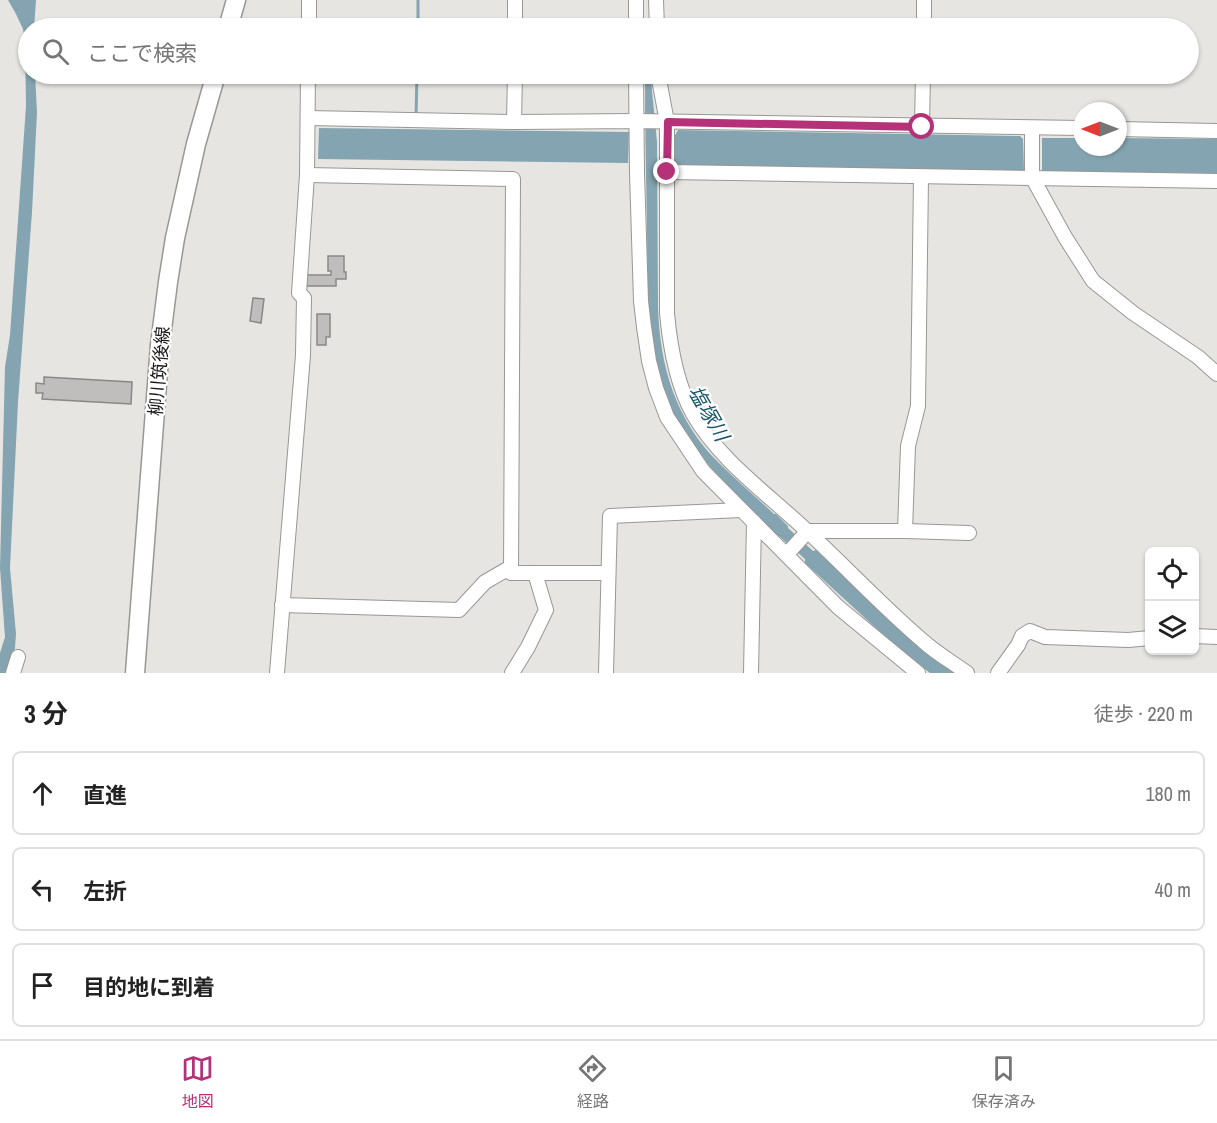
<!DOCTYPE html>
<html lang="ja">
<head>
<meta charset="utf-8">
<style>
  :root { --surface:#fff; --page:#f2f2f2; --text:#222; --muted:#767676; --line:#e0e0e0; --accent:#b53278 }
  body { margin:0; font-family:"Archivo Narrow","Noto Sans JP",sans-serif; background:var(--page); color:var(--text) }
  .controls { position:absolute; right:18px; bottom:18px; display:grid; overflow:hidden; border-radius:9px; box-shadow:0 2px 4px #0004 }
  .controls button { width:54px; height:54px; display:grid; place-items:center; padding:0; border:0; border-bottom:2px solid var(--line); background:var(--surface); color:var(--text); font:30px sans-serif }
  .compass { position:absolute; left:1073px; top:102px; width:54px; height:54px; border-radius:50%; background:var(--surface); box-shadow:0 2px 4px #0004; rotate:270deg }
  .stop { position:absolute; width:18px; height:18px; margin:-14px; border:4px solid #b53278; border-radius:50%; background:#fff }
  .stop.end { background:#b53278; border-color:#fff; box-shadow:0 2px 6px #0008 }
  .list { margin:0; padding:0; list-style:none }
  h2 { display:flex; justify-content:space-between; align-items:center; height:78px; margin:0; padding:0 24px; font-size:26px }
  h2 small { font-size:20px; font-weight:400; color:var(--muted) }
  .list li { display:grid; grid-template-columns:39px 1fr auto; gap:18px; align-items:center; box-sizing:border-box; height:84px; margin:0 12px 12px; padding:0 12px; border:2px solid var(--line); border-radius:9px }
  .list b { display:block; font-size:22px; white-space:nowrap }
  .list em { font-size:20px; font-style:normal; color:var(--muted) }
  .icon { flex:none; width:33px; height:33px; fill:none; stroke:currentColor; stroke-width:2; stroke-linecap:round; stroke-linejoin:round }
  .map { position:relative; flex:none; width:1217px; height:673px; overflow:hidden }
  .search { position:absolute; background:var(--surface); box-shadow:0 2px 4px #0004; left:18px; right:18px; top:18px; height:66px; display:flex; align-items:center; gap:15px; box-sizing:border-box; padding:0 21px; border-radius:33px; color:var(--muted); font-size:22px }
  .sheet { height:366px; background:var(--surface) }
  nav { display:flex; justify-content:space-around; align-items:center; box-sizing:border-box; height:84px; border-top:2px solid var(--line); background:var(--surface); font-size:16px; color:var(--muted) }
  nav a { display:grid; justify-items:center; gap:3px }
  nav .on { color:var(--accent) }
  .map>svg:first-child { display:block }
  .water { fill:#83a4b0 }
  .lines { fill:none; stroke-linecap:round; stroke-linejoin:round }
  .stream { stroke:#83a4b0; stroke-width:3 }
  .building { fill:#c0bebc; stroke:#8a8886; stroke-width:1.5 }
  .minor-casing { stroke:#989794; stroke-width:16 }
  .major-casing { stroke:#989794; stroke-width:21 }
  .minor { stroke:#fff; stroke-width:14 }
  .major { stroke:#fff; stroke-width:18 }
  .route { stroke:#b53278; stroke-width:8 }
  .labels { text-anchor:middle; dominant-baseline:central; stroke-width:4.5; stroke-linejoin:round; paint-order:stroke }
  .street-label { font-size:18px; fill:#1a1a19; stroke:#fff }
  .water-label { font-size:20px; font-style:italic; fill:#18586d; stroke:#fff }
</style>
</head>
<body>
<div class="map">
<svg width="1217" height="673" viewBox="0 0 1217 673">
  <rect width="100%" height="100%" fill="#e6e5e2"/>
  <!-- water -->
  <g class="water">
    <path d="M8,0H36L34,28H28V74H35L37,112L32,212L18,402L10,568L16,634L15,648L7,673H0V653L5,637L0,568L5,367L10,335L26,106L25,41L23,29L16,14Z"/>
    <path d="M645,74H651L652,91L657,142L658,308C660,367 676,421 719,463C737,481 756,497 774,514H776L788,526V528L813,551L816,550L911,640L955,673H930L901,651L805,563V559L779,536L778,537L765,525V523C733,491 699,460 676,420C643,363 648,293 647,229C646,177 645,125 645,74Z"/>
    <path d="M319,128L629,132L628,163L318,159Z"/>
    <path d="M678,130L1020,136L1023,139L1024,171L675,165L674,137Z"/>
    <path d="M1042,138H1082V147H1118V138L1217,139V173L1042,172Z"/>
  </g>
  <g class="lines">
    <!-- stream -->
    <g class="stream">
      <path d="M418,28V0"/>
      <path d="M416,117L417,74"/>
    </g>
  </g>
  <!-- building -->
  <g class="building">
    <path d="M328,256H344V272H346V279H336V286H306V275H331V271H328Z"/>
    <path d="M253,298L264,299L261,323L250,321Z"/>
    <path d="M317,314H330V337H326V345H317Z"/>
    <path d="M44,377L132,382L131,404L42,399L43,393H36V383L44,384Z"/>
  </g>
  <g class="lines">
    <!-- minor casing -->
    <g class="minor-casing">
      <g id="minor">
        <path d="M636,0V28"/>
        <path d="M656,0L657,28"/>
        <path d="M309,28V0"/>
        <path d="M515,28V0"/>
        <path d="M924,28V0"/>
        <path d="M636,74L637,173L641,301L644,327L649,361L656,388L667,417L703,471L838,607L918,673"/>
        <path d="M658,74L667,122V313C670,347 676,383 693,414C720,461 768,494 807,531C846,567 882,606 923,641C936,653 952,662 967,673"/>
        <path d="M308,118L514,122L636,121L1082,128"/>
        <path d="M514,122L515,74"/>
        <path d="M922,127L923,74"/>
        <path d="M1032,128V177L1065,237L1093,281L1133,313L1198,357L1217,374"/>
        <path d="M1118,129L1217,131"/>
        <path d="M667,172L1217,181"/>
        <path d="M307,175L513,179L511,573H607"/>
        <path d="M905,531L908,446L918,406L921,177"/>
        <path d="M787,554L808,531H905L969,533"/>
        <path d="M282,605L459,610L485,582L511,567"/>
        <path d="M1194,636L1217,637"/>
        <path d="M13,673L18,657"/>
        <path d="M277,673L303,355L304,298L299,293L307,175L308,74"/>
        <path d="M512,673L528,647L546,610L535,573"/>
        <path d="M606,673L610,516L741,510"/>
        <path d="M751,673L754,522"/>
        <path d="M998,673L1018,645L1022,636L1030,631L1045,637L1128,640L1150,638"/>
      </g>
    </g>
    <!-- major casing -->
    <g class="major-casing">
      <g id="major">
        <path d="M228,28L236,0"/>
        <path d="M135,673L160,345L168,282L175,238L196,144L216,74"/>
      </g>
    </g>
    <!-- minor -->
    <use href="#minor" class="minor"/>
    <!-- major -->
    <use href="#major" class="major"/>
  </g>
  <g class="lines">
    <!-- route -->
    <path class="route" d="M667,172L668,122L922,127"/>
  </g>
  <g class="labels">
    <!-- street labels -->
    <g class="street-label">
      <text transform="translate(159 371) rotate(-85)">柳川筑後線</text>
    </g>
    <!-- water labels -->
    <g class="water-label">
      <text transform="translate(709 413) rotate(60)">塩塚川</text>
    </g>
  </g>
</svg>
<div class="controls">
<button><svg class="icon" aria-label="locate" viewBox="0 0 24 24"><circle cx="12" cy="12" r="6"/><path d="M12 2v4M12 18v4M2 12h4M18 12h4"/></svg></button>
<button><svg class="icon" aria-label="layers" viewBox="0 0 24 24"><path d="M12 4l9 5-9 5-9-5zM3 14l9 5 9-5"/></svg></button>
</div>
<svg class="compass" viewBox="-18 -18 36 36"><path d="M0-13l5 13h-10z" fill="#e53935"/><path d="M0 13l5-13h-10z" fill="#767676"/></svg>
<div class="stop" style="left:922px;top:127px"></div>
<div class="stop end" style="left:667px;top:172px"></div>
<div class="search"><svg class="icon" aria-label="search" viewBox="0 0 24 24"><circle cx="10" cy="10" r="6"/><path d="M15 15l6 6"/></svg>ここで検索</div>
</div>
<section class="sheet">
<h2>3 分<small>徒歩 · 220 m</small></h2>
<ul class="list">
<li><svg class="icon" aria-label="ahead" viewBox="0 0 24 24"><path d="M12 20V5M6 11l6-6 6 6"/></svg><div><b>直進</b></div><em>180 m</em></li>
<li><svg class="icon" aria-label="left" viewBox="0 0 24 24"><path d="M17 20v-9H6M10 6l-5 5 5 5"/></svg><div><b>左折</b></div><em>40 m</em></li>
<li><svg class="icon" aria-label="arrive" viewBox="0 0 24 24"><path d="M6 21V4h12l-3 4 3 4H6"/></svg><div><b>目的地に到着</b></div></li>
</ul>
</section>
<nav>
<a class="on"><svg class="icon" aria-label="map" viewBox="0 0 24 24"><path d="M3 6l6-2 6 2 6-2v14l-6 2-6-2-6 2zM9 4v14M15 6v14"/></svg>地図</a>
<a><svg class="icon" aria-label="directions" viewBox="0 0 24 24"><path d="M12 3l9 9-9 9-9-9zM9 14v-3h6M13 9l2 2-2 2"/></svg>経路</a>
<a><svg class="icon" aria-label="saved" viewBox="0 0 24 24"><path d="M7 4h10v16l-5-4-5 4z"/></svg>保存済み</a>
</nav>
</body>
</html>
